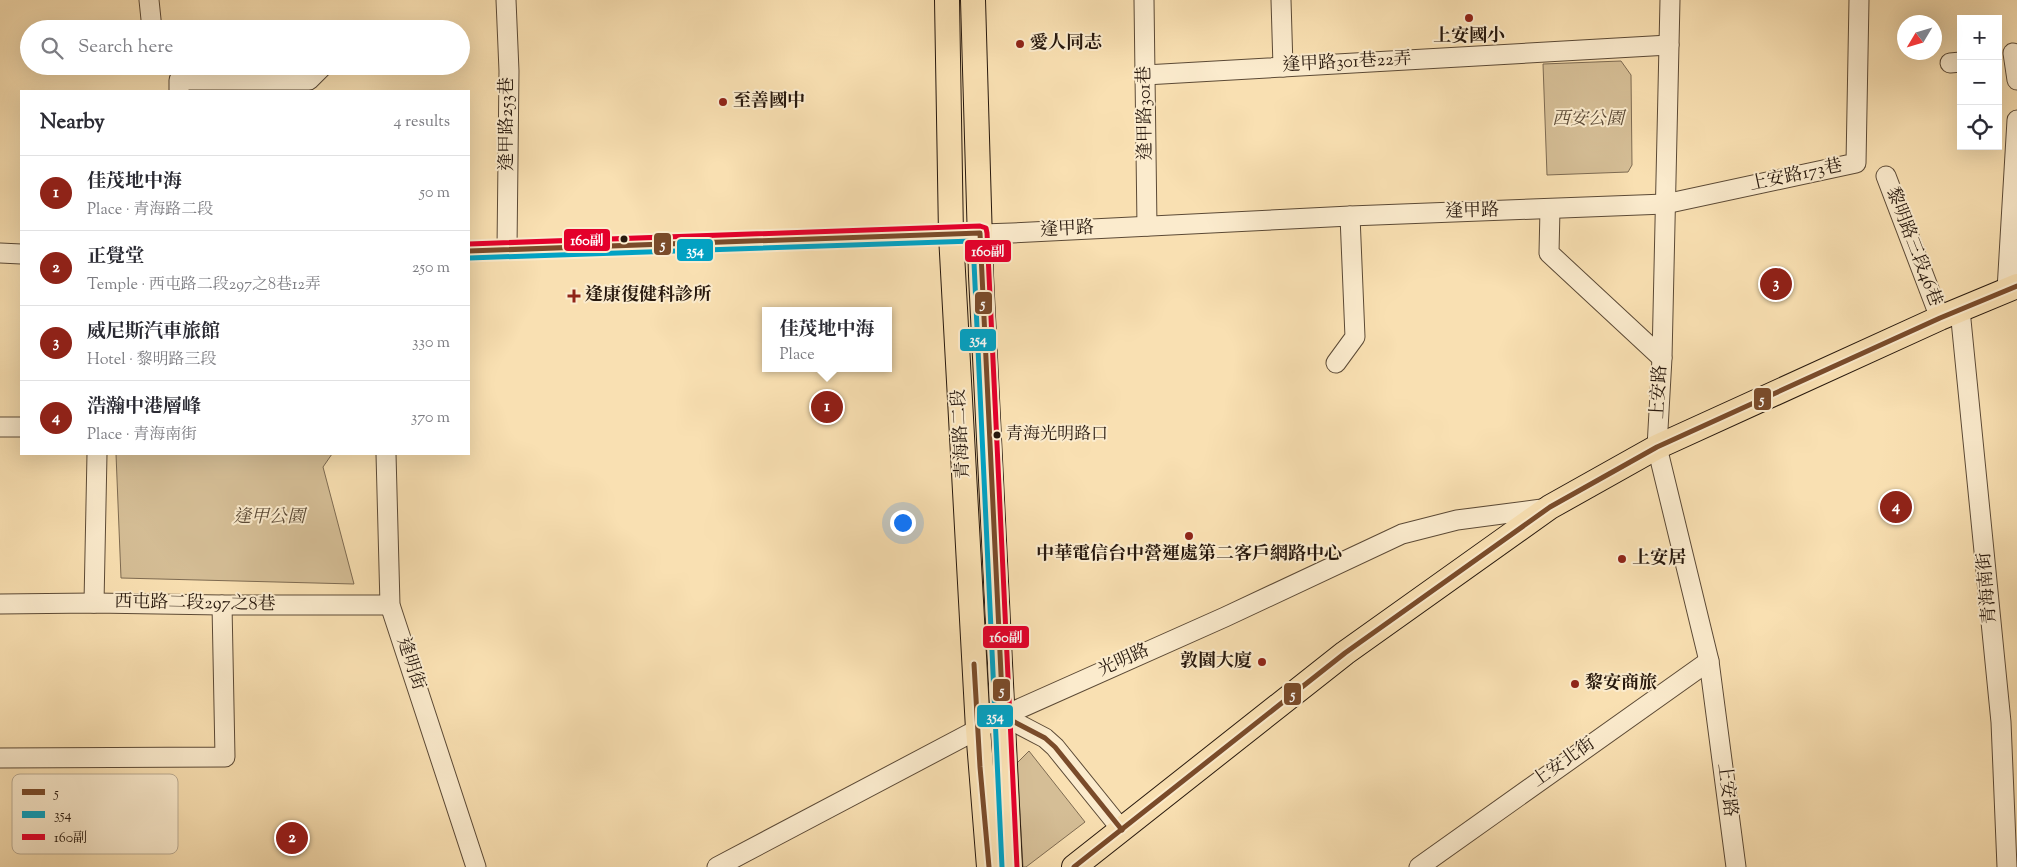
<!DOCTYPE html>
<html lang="en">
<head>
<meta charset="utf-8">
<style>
  :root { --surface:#fff; --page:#f2f2f3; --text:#2b2b33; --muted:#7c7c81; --line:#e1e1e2; --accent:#8f2418 }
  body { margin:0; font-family:"Sorts Mill Goudy","Noto Serif TC",serif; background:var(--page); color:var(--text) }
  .controls { position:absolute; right:15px; top:15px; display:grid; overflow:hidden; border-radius:0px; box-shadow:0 5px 20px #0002 }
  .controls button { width:45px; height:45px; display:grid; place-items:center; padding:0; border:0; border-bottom:1px solid var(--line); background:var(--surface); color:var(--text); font:25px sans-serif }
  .compass { position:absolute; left:1897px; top:15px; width:45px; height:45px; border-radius:50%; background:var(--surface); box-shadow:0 5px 20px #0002; rotate:232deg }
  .you { position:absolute; left:902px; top:522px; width:18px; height:18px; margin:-12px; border:4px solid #fff; border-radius:50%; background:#1a73e8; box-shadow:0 0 0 8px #1a73e833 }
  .badge { display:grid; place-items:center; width:32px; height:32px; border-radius:50%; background:var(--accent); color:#fff; font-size:16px; font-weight:700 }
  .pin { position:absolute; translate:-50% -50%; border:2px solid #fff; box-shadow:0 1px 5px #0006 }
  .popup { position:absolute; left:762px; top:307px; width:130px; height:65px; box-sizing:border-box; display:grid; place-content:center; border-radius:0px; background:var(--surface); filter:drop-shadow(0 1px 4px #0005); font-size:16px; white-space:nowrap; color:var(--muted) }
  .popup b { font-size:19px; color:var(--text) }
  .popup::after { content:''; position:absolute; left:50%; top:100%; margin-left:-10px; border:10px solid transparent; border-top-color:var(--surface) }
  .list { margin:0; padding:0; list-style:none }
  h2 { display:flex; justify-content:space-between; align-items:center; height:65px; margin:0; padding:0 20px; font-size:21px }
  h2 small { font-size:16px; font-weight:400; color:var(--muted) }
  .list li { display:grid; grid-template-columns:32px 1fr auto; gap:15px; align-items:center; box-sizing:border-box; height:75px; padding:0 20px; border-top:1px solid var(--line) }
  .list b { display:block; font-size:19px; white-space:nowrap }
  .list p { margin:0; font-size:16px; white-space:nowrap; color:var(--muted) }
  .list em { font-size:16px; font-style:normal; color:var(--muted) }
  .icon { flex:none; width:28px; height:28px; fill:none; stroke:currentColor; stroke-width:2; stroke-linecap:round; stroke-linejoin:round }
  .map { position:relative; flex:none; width:2017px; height:867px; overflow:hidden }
  .search { position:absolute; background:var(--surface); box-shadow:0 5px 20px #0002; left:20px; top:20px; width:450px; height:55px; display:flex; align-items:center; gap:12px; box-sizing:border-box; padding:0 18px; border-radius:28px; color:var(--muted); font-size:19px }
  .panel { position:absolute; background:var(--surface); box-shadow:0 5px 20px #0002; left:20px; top:90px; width:450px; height:365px; border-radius:0px }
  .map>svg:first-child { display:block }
  .green { fill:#d5be96; stroke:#7e6b52 }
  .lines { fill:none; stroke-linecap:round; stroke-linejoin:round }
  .minor-casing { stroke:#5c4a36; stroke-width:21 }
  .major-casing { stroke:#27180d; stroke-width:26 }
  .minor { stroke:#fbebcd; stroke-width:19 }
  .major { stroke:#f9e0b2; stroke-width:24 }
  .bus-1-casing { stroke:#fbebcd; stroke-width:9 }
  .bus-2-casing { stroke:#fbebcd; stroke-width:9 }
  .bus-3-casing { stroke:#fbebcd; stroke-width:9 }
  .bus-1 { stroke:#7a4b2a; stroke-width:5 }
  .bus-2 { stroke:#02a2c4; stroke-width:5 }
  .bus-3 { stroke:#e4002b; stroke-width:5 }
  .poi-dot { fill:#8f2418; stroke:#fbebcd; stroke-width:2 }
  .bus-dot { fill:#27180d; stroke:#fbebcd; stroke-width:2 }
  .labels { text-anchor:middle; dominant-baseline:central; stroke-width:4; stroke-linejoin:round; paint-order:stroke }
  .bus-label { font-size:17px; fill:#27180d; stroke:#fbebcd; text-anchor:start }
  .poi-label { font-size:18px; font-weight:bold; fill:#27180d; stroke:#fbebcd; text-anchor:start }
  .street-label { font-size:18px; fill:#27180d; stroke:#fbebcd }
  .park-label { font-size:18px; font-style:italic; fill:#5b4a36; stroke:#fbebcd }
  .key { fill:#fbebcd; stroke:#bbac93; stroke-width:1 }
  .key-label { font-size:14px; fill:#27180d }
  .line-badge { stroke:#fbebcd; stroke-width:2 }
  .badge-label { font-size:14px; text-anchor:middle; font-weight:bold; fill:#fff }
</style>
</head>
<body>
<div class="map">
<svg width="2017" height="867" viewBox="0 0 2017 867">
  <rect width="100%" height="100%" fill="#f9e0b2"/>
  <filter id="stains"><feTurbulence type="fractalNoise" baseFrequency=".004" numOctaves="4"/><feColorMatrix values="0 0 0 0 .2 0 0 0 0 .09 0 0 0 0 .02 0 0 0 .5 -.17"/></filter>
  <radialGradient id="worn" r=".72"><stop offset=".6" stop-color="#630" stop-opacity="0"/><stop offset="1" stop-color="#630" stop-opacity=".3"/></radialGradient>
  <!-- green -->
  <g class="green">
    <path d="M1621,61L1631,75L1632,165L1628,172L1547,175L1543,64Z"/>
    <path d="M116,454H332L323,467L354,584L121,578Z"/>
    <path d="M1029,751L1085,822L1026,867H1023L1017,763Z"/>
  </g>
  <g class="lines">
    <!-- minor casing -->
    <g class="minor-casing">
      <g id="minor">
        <path d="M149,0L152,29"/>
        <path d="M506,0L509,71L507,248"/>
        <path d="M1144,0L1147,226"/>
        <path d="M1281,0L1283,67"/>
        <path d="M1670,0L1662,358L1657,447L1709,661L1736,867"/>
        <path d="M2013,53L2017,80"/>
        <path d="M1950,63L1961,62"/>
        <path d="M1145,75L1669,45"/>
        <path d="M179,91V80H309L323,66"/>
        <path d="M1886,176L1940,318"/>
        <path d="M1550,209L1549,253L1662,358"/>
        <path d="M469,251L1012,233L1350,216L1665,204L1856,163L1859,0"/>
        <path d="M0,253L21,254"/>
        <path d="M2007,290L2017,120"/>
        <path d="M1960,310L2001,722L2007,867"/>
        <path d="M1336,363L1355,337L1350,216"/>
        <path d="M0,427H21"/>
        <path d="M386,454L390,605L476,867"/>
        <path d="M94,603L97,454"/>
        <path d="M0,604L94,603L222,605H390"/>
        <path d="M1003,716L1045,738L1055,747L1122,830"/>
        <path d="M0,758L225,757L222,605"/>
        <path d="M717,867L1003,716L1225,617L1402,534L1457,520L1549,508"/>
        <path d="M1419,867L1709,661"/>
      </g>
    </g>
    <!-- major casing -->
    <g class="major-casing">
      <g id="major">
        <path d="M947,0L951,235L978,729L989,867"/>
        <path d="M973,0L981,276L1010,867"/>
        <path d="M1074,867L1345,653L1550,507L1657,447L1940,318L2017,286"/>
      </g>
    </g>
    <!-- minor -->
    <use href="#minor" class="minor"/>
    <!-- major -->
    <use href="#major" class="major"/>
    <!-- bus-1 casing -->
    <g class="bus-1-casing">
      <g id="bus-1">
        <path d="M469,251L980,233L1003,716L1045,738L1055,747L1122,830"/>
        <path d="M974,664L980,767L989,867"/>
        <path d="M1074,867L1345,653L1550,507L1657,447L1940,318L2017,286"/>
      </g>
    </g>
    <!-- bus-2 casing -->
    <g class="bus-2-casing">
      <path id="bus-2" d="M469,258L973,241L1002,867"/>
    </g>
    <!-- bus-3 casing -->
    <g class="bus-3-casing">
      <path id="bus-3" d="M469,244L980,226L986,228L987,233L1017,867"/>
    </g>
    <!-- bus-1 -->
    <use href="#bus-1" class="bus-1"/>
    <!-- bus-2 -->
    <use href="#bus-2" class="bus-2"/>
    <!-- bus-3 -->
    <use href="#bus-3" class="bus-3"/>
  </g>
  <!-- markers -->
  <g class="poi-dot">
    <circle cx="1469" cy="18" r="5"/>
    <circle cx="1020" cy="44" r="5"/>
    <circle cx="723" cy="102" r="5"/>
    <path d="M571.5 288.5h5v5h5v5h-5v5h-5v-5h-5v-5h5z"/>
    <circle cx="1189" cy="536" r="5"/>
    <circle cx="1622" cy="559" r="5"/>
    <circle cx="1262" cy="662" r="5"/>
    <circle cx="1575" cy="684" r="5"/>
  </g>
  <g class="bus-dot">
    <circle cx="624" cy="239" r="4.5"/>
    <circle cx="997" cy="435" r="4.5"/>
  </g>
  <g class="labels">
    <!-- bus labels -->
    <g class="bus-label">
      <text x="1006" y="435">青海光明路口</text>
    </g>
    <!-- poi labels -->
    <g class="poi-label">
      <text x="1469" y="37" text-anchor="middle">上安國小</text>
      <text x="1030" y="44">愛人同志</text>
      <text x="733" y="102">至善國中</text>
      <text x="585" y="296">逢康復健科診所</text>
      <text x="1189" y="555" text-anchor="middle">中華電信台中營運處第二客戶網路中心</text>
      <text x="1632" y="559">上安居</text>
      <text x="1252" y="662" text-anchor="end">敦園大廈</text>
      <text x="1585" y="684">黎安商旅</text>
    </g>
    <!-- street labels -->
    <g class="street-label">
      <text transform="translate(1347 63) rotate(-3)">逢甲路301巷22弄</text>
      <text transform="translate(1146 113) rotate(-91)">逢甲路301巷</text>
      <text transform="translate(508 124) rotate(-90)">逢甲路253巷</text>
      <text transform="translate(1796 176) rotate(-12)">上安路173巷</text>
      <text transform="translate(1472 212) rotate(-2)">逢甲路</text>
      <text transform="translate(1067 230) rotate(-3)">逢甲路</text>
      <text transform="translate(1913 247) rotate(69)">黎明路三段46巷</text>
      <text transform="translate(1660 392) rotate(-87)">上安路</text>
      <text transform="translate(962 434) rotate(-93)">青海路二段</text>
      <text transform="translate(1988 588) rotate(-95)">青海南街</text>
      <text transform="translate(195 604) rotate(1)">西屯路二段297之8巷</text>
      <text transform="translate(1124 661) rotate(-24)">光明路</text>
      <text transform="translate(410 664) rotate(72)">逢明街</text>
      <text transform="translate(1564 763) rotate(-35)">上安北街</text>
      <text transform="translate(1726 790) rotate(83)">上安路</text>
    </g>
    <!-- park labels -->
    <g class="park-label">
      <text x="1588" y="120">西安公園</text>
      <text x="269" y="518">逢甲公園</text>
    </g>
  </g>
  <!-- legend -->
  <rect x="12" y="774" width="166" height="80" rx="8" class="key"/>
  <rect x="22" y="789" width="23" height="6" fill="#7a4b2a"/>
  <rect x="22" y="811" width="23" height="7" fill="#02a2c4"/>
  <rect x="22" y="834" width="23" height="6" fill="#e4002b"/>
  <g class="key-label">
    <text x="54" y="797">5</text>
    <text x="54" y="819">354</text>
    <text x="54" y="842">160副</text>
  </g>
  <g class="line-badge">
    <rect x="563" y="228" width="48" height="24" rx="5" fill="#e4002b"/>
    <rect x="653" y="232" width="19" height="24" rx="5" fill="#7a4b2a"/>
    <rect x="676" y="238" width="38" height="24" rx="5" fill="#02a2c4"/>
    <rect x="964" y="239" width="48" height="24" rx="5" fill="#e4002b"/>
    <rect x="974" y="291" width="19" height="24" rx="5" fill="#7a4b2a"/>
    <rect x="959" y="328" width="38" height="24" rx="5" fill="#02a2c4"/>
    <rect x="1753" y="387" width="19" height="24" rx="5" fill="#7a4b2a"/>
    <rect x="982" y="625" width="48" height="24" rx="5" fill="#e4002b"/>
    <rect x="992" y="678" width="19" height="24" rx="5" fill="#7a4b2a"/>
    <rect x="1283" y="682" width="19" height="24" rx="5" fill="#7a4b2a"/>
    <rect x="976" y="704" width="38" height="24" rx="5" fill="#02a2c4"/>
  </g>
  <g class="badge-label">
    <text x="587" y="245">160副</text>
    <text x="663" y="249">5</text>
    <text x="695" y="255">354</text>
    <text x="988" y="256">160副</text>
    <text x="983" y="308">5</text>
    <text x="978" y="344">354</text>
    <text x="1762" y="404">5</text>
    <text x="1006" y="642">160副</text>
    <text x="1002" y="695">5</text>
    <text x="1293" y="699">5</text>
    <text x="995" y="721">354</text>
  </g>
  <rect width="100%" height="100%" filter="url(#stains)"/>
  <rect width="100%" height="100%" fill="url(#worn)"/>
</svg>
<div class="controls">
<button>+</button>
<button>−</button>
<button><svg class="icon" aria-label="locate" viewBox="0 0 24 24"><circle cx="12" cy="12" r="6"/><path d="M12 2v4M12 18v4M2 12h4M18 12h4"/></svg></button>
</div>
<svg class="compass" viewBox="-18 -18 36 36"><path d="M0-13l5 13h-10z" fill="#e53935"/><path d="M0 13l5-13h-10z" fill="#7c7c81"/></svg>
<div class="you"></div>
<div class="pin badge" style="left:827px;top:407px">1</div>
<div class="popup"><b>佳茂地中海</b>Place</div>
<div class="pin badge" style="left:292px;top:838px">2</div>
<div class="pin badge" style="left:1776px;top:284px">3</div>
<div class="pin badge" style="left:1896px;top:507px">4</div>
<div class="search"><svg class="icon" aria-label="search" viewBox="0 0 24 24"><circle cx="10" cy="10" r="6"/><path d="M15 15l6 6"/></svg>Search here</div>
<section class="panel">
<h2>Nearby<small>4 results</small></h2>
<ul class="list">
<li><span class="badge">1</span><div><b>佳茂地中海</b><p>Place · 青海路二段</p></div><em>50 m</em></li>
<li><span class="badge">2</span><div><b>正覺堂</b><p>Temple · 西屯路二段297之8巷12弄</p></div><em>250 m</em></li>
<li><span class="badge">3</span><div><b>威尼斯汽車旅館</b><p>Hotel · 黎明路三段</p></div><em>330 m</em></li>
<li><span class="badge">4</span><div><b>浩瀚中港層峰</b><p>Place · 青海南街</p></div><em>370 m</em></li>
</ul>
</section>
</div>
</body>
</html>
